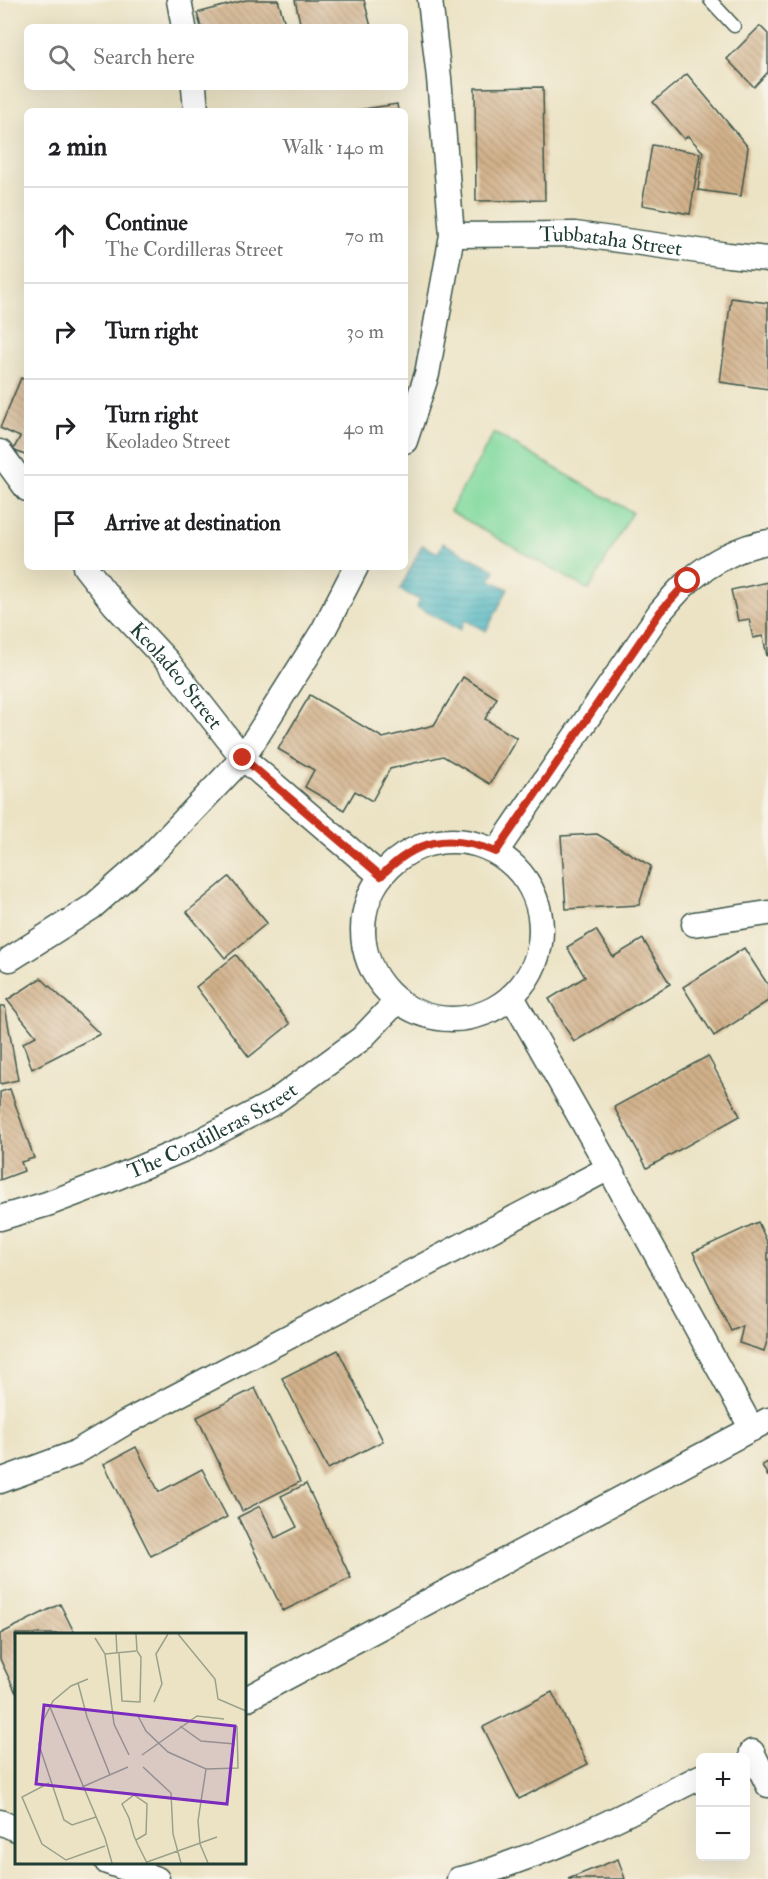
<!DOCTYPE html>
<html lang="en">
<head>
<meta charset="utf-8">
<style>
  :root { --surface:#fff; --page:#f2f2f2; --text:#202124; --muted:#757577; --line:#e0e0e0 }
  body { margin:0; font-family:"IM FELL Double Pica",serif; background:var(--page); color:var(--text) }
  .controls { position:absolute; right:18px; bottom:18px; display:grid; overflow:hidden; border-radius:9px; box-shadow:0 6px 24px #0002 }
  .controls button { width:54px; height:54px; display:grid; place-items:center; padding:0; border:0; border-bottom:2px solid var(--line); background:var(--surface); color:var(--text); font:30px sans-serif }
  .stop { position:absolute; width:18px; height:18px; margin:-14px; border:4px solid #c8321e; border-radius:50%; background:#fff }
  .stop.end { background:#c8321e; border-color:#fff; box-shadow:0 2px 6px #0008 }
  .list { margin:0; padding:0; list-style:none }
  h2 { display:flex; justify-content:space-between; align-items:center; height:78px; margin:0; padding:0 24px; font-size:26px }
  h2 small { font-size:20px; font-weight:400; color:var(--muted) }
  .list li { display:grid; grid-template-columns:39px 1fr auto; gap:18px; align-items:center; box-sizing:border-box; height:96px; padding:0 24px; border-top:2px solid var(--line) }
  .list b { display:block; font-size:22px; white-space:nowrap }
  .list p { margin:0; font-size:20px; white-space:nowrap; color:var(--muted) }
  .list em { font-size:20px; font-style:normal; color:var(--muted) }
  .icon { flex:none; width:33px; height:33px; fill:none; stroke:currentColor; stroke-width:2; stroke-linecap:round; stroke-linejoin:round }
  .map { position:relative; flex:none; width:768px; height:1879px; overflow:hidden }
  .search { position:absolute; background:var(--surface); box-shadow:0 6px 24px #0002; left:24px; top:24px; width:384px; height:66px; display:flex; align-items:center; gap:15px; box-sizing:border-box; padding:0 21px; border-radius:9px; color:var(--muted); font-size:22px }
  .panel { position:absolute; background:var(--surface); box-shadow:0 6px 24px #0002; left:24px; top:108px; width:384px; height:462px; border-radius:9px }
  .map>svg:first-child { display:block }
  .pitch { fill:#82da9f; stroke:#508c6a; stroke-width:1.5 }
  .water { fill:url(#water-rules); stroke:#32787a; stroke-width:1.5 }
  .building { fill:url(#building-back-hatch) }
  .lines { fill:none; stroke-linecap:round; stroke-linejoin:round }
  .lane-casing { stroke:#3e564a; stroke-width:15 }
  .street-casing { stroke:#3e564a; stroke-width:27 }
  .lane { stroke:#fff; stroke-width:12 }
  .street { stroke:#fff; stroke-width:24 }
  .route { stroke:#c8321e; stroke-width:8 }
  .labels { text-anchor:middle; dominant-baseline:central; stroke-width:6; stroke-linejoin:round; paint-order:stroke }
  .street-label { font-size:21px; fill:#1f3d34; stroke:#f7f3e8 }
  .inset-road { fill:none; stroke:#9aa18b; stroke-width:1.5 }
  .view { fill:#7b2cbf; fill-opacity:0.15; stroke:#7b2cbf; stroke-width:3 }
  .inset-edge { fill:none; stroke:#1f3d34; stroke-width:3 }
</style>
</head>
<body>
<div class="map">
<svg width="768" height="1879" viewBox="0 0 768 1879">
  <defs>
    <pattern id="water-rules" width="6" height="5" patternUnits="userSpaceOnUse" patternTransform="scale(1.5)"><rect width="6" height="5" fill="#45b3c0"/><path d="M0 2.5h6" fill="none" stroke="#39939d"/></pattern>
    <pattern id="building-back-hatch" width="6" height="6" patternUnits="userSpaceOnUse" patternTransform="scale(1.5)"><rect width="6" height="6" fill="#d2b18a"/><path d="M-1 5l2 2M0 0l6 6M5-1l2 2" fill="none" stroke="#aa9172"/></pattern>
  </defs>
  <rect width="100%" height="100%" fill="#f7f3e8"/>
  <filter id="ink" filterUnits="userSpaceOnUse"><feTurbulence type="fractalNoise" baseFrequency=".0167" numOctaves="2"/><feDisplacementMap in="SourceGraphic" scale="12" xChannelSelector="R" yChannelSelector="G"/><feConvolveMatrix kernelMatrix="1 2 1 2 8 2 1 2 1" color-interpolation-filters="sRGB"/></filter>
  <filter id="wash" filterUnits="userSpaceOnUse"><feTurbulence type="fractalNoise" baseFrequency=".008" numOctaves="4" result="noise"/><feDisplacementMap in="SourceGraphic" scale="24" xChannelSelector="R" yChannelSelector="G"/><feGaussianBlur stdDeviation="1.35" result="paint"/><feColorMatrix in="noise" values="0 0 0 0 0 0 0 0 0 0 0 0 0 0 0 0 0 1.4 0 .05"/><feComposite in="paint" operator="in"/></filter>
  <g filter="url(#wash)">
    <rect width="100%" height="100%" fill="#ece3c5"/>
    <!-- pitch -->
    <path class="pitch" d="M494,433L632,512L589,590L450,511Z"/>
    <!-- water -->
    <path class="water" d="M443,543L495,570L490,580L508,589L486,631L465,620L460,630L417,607L420,600L400,590L422,545L438,553Z"/>
    <g id="blocks">
      <!-- building -->
      <g class="building">
        <path d="M246,0H278L286,27H201L197,13Z"/>
        <path d="M295,0H364L371,27H301Z"/>
        <path d="M760,26L768,34V72L754,87L727,59Z"/>
        <path d="M687,74L748,147L741,196L698,190L703,152L688,136L684,139L653,102Z"/>
        <path d="M543,87L545,200L476,201L475,88Z"/>
        <path d="M397,104L398,111H358V110Z"/>
        <path d="M652,145L700,153L690,214L642,205Z"/>
        <path d="M731,298L768,303V389L720,382Z"/>
        <path d="M21,378L27,381V456L13,450L20,437L0,428Z"/>
        <path d="M768,582V656H767L763,636L753,638L749,619L738,621L731,590Z"/>
        <path d="M463,677L497,698L485,719L517,738L490,784L443,756L390,769L372,801L355,791L344,810L305,787L314,770L278,749L310,695L383,738L434,725Z"/>
        <path d="M597,834L651,866L639,905L566,909L561,836Z"/>
        <path d="M229,877L267,923L225,958L187,912Z"/>
        <path d="M596,930L613,957L643,939L670,984L574,1042L549,999L585,977L567,947Z"/>
        <path d="M744,948L768,985V1001L714,1036L683,987Z"/>
        <path d="M236,955L290,1024L249,1057L196,987Z"/>
        <path d="M41,978L100,1034L32,1069L23,1043L36,1036L7,1000Z"/>
        <path d="M0,1006H5L18,1080L0,1084Z"/>
        <path d="M708,1056L740,1116L647,1168L614,1107Z"/>
        <path d="M10,1089L34,1158L21,1162L24,1171L0,1180V1092Z"/>
        <path d="M758,1222L768,1244V1338L764,1351L739,1343L743,1326L731,1331L693,1252Z"/>
        <path d="M338,1350L383,1441L328,1469L282,1378Z"/>
        <path d="M255,1388L300,1482L242,1511L197,1417Z"/>
        <path d="M136,1447L159,1492L202,1469L227,1517L151,1556L104,1464Z"/>
        <path d="M768,1462V1477L762,1465Z"/>
        <path d="M306,1484L351,1578L283,1611L238,1517L260,1506L275,1538L297,1527L281,1496Z"/>
        <path d="M60,1604L75,1634H16V1693L0,1659V1634Z"/>
        <path d="M552,1692L588,1764L519,1799L483,1727Z"/>
        <path d="M618,1859L625,1879H568Z"/>
      </g>
    </g>
  </g>
  <g filter="url(#ink)">
    <use href="#blocks" fill-opacity="0" stroke="#3e564a" stroke-width="1.5"/>
    <g class="lines">
      <!-- lane casing -->
      <g class="lane-casing">
        <path id="lane" d="M710,0L734,26"/>
      </g>
      <!-- street casing -->
      <g class="street-casing">
        <g id="street">
          <path d="M179,0L184,27"/>
          <path d="M194,87L196,111"/>
          <path id="s1" d="M452,235L575,234L728,255L768,259"/>
          <path d="M405,441L427,374L452,235L439,78L430,0"/>
          <path d="M0,452L27,489"/>
          <path id="s2" d="M85,567L114,604L168,662L243,758L381,876"/>
          <circle cx="452" cy="930" r="89"/>
          <path d="M496,852L660,612C669,602 678,590 689,581C710,563 741,546 768,542"/>
          <path d="M694,924L768,913"/>
          <path d="M10,959L92,907L148,858L243,758L323,631L356,567"/>
          <path d="M512,997L609,1168L752,1429"/>
          <path id="s3" d="M0,1218L47,1204L108,1181L187,1148L273,1103L361,1039L397,1001"/>
          <path d="M0,1481L73,1454L125,1423L609,1168"/>
          <path d="M244,1700L768,1420"/>
          <path d="M752,1752L768,1785"/>
          <path d="M0,1822L16,1829"/>
          <path d="M107,1862L157,1879"/>
          <path d="M459,1879C479,1876 497,1868 516,1861C580,1839 640,1807 700,1777"/>
        </g>
      </g>
      <!-- lane -->
      <use href="#lane" class="lane"/>
      <!-- street -->
      <use href="#street" class="street"/>
    </g>
  </g>
  <g class="lines" filter="url(#ink)">
    <!-- route -->
    <path class="route" d="M243,758L381,876C416,839 449,833 496,852L660,612L688,581"/>
  </g>
  <g class="labels">
    <!-- street labels -->
    <g class="street-label">
      <text stroke="none"><textPath href="#s1" startOffset="159">Tubbataha Street</textPath></text>
      <text stroke="none"><textPath href="#s2" startOffset="142">Keoladeo Street</textPath></text>
      <text stroke="none"><textPath href="#s3" startOffset="230">The Cordilleras Street</textPath></text>
    </g>
  </g>
  <!-- overview -->
  <g transform="translate(15 1633)">
    <rect width="231" height="231" fill="#ece3c5"/>
    <path class="inset-road" d="M101,1L102,20M163,1L200,46L203,66L231,78M80,5L90,21L99,91L114,122M104,20L107,68L125,69L126,24L122,18L121,1M90,21L121,18M73,46L56,53L38,68L28,88L24,112L49,187L57,192L81,184M63,50L72,84L95,142M139,69L147,51L141,21L153,1M35,74L90,205L97,230M123,83L131,98L153,119L191,136L223,135L222,93M165,93L186,108L220,111M127,122L182,83L209,86M128,134L156,160L158,201L166,230M191,136L183,188L185,211L193,230M34,150L7,164L27,211L51,227L90,213M67,154L113,134M121,207L131,201L132,171L119,162L107,171L114,185L119,203L123,212L132,230M132,229L202,204"/>
    <path class="view" d="M29,72L220,93L212,171L21,151Z"/>
    <rect width="231" height="231" class="inset-edge"/>
  </g>
</svg>
<div class="controls">
<button>+</button>
<button>−</button>
</div>
<div class="stop" style="left:688px;top:581px"></div>
<div class="stop end" style="left:243px;top:758px"></div>
<div class="search"><svg class="icon" aria-label="search" viewBox="0 0 24 24"><circle cx="10" cy="10" r="6"/><path d="M15 15l6 6"/></svg>Search here</div>
<section class="panel">
<h2>2 min<small>Walk · 140 m</small></h2>
<ul class="list">
<li><svg class="icon" aria-label="ahead" viewBox="0 0 24 24"><path d="M12 20V5M6 11l6-6 6 6"/></svg><div><b>Continue</b><p>The Cordilleras Street</p></div><em>70 m</em></li>
<li><svg class="icon" aria-label="right" viewBox="0 0 24 24"><path d="M7 20v-9h11M14 6l5 5-5 5"/></svg><div><b>Turn right</b></div><em>30 m</em></li>
<li><svg class="icon" aria-label="right" viewBox="0 0 24 24"><path d="M7 20v-9h11M14 6l5 5-5 5"/></svg><div><b>Turn right</b><p>Keoladeo Street</p></div><em>40 m</em></li>
<li><svg class="icon" aria-label="arrive" viewBox="0 0 24 24"><path d="M6 21V4h12l-3 4 3 4H6"/></svg><div><b>Arrive at destination</b></div></li>
</ul>
</section>
</div>
</body>
</html>
